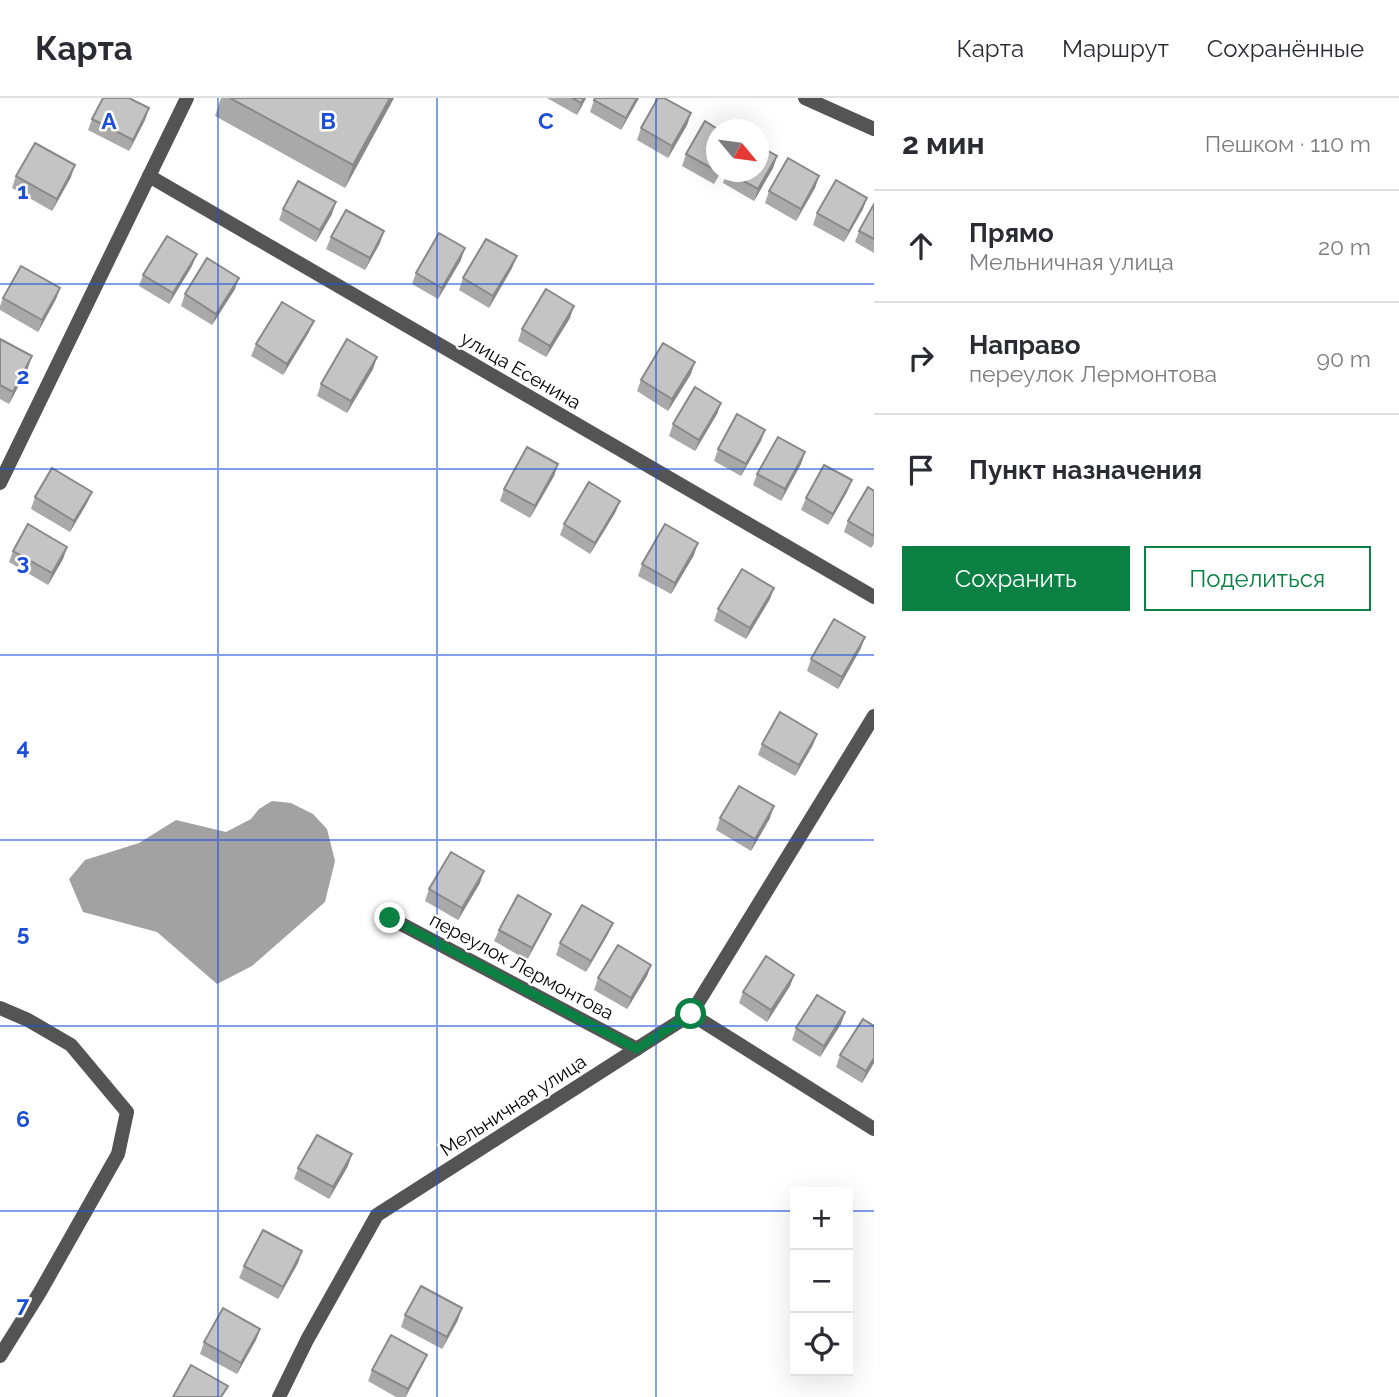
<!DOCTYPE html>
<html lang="ru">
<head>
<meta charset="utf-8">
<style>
  :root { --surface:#fff; --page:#f2f2f3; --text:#2b2b33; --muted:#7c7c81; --line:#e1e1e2; --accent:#0b8043 }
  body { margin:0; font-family:Raleway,sans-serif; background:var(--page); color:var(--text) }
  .controls { position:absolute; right:21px; bottom:21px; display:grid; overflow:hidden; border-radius:0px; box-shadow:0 7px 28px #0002 }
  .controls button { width:63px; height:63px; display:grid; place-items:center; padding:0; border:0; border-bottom:2px solid var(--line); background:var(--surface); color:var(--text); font:35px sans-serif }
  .compass { position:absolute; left:706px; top:21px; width:63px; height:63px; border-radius:50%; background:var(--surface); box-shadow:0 7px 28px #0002; rotate:119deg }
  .stop { position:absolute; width:21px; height:21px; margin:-16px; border:5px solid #0b8043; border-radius:50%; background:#fff }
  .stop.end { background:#0b8043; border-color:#fff; box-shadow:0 2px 7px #0008 }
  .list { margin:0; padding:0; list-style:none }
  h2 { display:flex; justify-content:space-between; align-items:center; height:91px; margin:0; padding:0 28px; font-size:30px }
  h2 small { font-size:23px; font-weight:400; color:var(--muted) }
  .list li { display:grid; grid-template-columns:46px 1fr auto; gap:21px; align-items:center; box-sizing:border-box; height:112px; padding:0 28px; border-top:2px solid var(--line) }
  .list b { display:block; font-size:26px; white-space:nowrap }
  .list p { margin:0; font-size:23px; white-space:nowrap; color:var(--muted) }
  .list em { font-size:23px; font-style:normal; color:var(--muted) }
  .actions { display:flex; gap:14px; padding:21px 28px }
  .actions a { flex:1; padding:16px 0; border:2px solid var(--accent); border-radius:0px; text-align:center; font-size:24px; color:var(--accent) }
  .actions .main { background:var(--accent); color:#fff }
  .icon { flex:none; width:38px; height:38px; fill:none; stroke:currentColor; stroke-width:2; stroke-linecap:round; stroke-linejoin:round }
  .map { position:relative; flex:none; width:874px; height:1299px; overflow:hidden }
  header { display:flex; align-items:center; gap:42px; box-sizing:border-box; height:98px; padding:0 35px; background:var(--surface); border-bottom:2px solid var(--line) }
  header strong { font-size:33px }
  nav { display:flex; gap:38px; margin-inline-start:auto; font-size:24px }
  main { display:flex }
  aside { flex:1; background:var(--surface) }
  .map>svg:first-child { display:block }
  .water { fill:#a2a2a2 }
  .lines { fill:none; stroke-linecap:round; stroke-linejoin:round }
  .minor { stroke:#545454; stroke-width:14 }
  .wall { fill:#a9a9a9 }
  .shaded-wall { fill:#898989 }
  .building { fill:#c4c4c4; stroke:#898989; stroke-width:2 }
  .route { stroke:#0b8043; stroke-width:9 }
  .grid { fill:none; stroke:#1d4ed8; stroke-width:2; stroke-opacity:0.55 }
  .labels { text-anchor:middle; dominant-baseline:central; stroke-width:5; stroke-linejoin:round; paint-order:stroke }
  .street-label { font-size:19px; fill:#000; stroke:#fff }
  .grid-label { font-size:23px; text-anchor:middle; font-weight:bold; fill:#1d4ed8; stroke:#fff; stroke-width:5; stroke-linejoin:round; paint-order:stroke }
</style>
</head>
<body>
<header>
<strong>Карта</strong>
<nav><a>Карта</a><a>Маршрут</a><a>Сохранённые</a></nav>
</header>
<main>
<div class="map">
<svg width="874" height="1299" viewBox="0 0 874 1299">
  <rect width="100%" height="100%" fill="#fff"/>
  <!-- water -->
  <path class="water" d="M272,703L291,705L313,716L327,731L335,763L325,804L252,868L217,886L157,834L83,814L69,781L85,762L139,745L176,722L226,734L251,721L259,711Z"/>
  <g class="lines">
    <!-- minor -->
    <g class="minor">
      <path d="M805,0L874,31"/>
      <path d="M149,78L874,499"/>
      <path d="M0,385L187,0"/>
      <path d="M390,820L637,951"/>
      <path d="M0,910L28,922L71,947L127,1014L118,1056L40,1194L0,1258"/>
      <path d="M691,916L874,1031"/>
      <path d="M279,1299L307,1242L377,1117L691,916L874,618"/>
    </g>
  </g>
  <!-- wall -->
  <g class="wall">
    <path d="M221,0H394L345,90L215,18Z"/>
    <path d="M547,0H586L577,17Z"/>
    <path d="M639,0L621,32L590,14L594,2Z"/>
    <path d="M149,10L145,22L129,53L88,32L92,21Z"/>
    <path d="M691,15L687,27L668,60L637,42L641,30Z"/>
    <path d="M686,56L717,74H721L714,86L682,68Z"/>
    <path d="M777,58L773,70L754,103L723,85L727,74Z"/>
    <path d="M16,78L71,79L52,113L12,90Z"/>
    <path d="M819,78L815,90L796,123L765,105L769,93Z"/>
    <path d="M874,106V155L855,144L859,133Z"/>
    <path d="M283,111L332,116L316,144L279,122Z"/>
    <path d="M863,111L844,144L813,127L817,115Z"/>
    <path d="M331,139L380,145L365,172L326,151Z"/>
    <path d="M517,158L512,170L489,210L459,192L463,180Z"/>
    <path d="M461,162L438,201L412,186L416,175Z"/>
    <path d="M192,168L169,206L139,188L143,177Z"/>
    <path d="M60,190L56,201L38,234L0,212V208L3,200Z"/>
    <path d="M235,191L212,227L181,208L185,196Z"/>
    <path d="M570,220L546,259L518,243L522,231Z"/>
    <path d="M314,223L309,234L283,277L251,258L256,246Z"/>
    <path d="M0,241L28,270L9,306L0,301Z"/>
    <path d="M377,259L373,271L347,315L317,298L321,286Z"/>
    <path d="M691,276L668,313L637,293L641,282Z"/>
    <path d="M721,305L717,316L695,353L669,338L673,326Z"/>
    <path d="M761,343L741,378L714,363L718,351Z"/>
    <path d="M805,354L801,366L781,403L753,387L757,376Z"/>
    <path d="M558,366L554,378L530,420L500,403L504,391Z"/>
    <path d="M874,393V446L871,450L844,434L848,423Z"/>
    <path d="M92,394L87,405L70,434L31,411L35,399Z"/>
    <path d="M847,394L828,427L801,412L806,400Z"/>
    <path d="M620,403L615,415L590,456L560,437L564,426Z"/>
    <path d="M67,449L63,461L48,487L9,464L13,453Z"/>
    <path d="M694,457L671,496L638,478L642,466Z"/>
    <path d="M770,501L746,541L714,523L718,511Z"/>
    <path d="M861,550L838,591L807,573L811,561Z"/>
    <path d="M817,636L813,647L795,678L758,657L762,646Z"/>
    <path d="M720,720H770L751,753L716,732Z"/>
    <path d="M480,785L458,822L425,803L429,791Z"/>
    <path d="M546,827L527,862L494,843L499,832Z"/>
    <path d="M608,836L586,874L556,857L560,845Z"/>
    <path d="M651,867L647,878L627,911L594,892L598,880Z"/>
    <path d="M794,877L790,888L767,924L739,905L743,894Z"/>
    <path d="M845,914L841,926L820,959L792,942L796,930Z"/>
    <path d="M874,928V965L862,985L836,969L840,957Z"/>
    <path d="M348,1068L329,1101L294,1081L298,1070Z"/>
    <path d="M302,1153L298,1165L278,1201L239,1180L244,1168Z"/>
    <path d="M405,1217L458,1222L442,1251L401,1229Z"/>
    <path d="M260,1231L256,1242L237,1276L200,1256L204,1244Z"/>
    <path d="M427,1257L422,1268L406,1299H396L368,1283L372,1272Z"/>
  </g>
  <!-- shaded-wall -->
  <g class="shaded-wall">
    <path d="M390,0H394L345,90L353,67Z"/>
    <path d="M584,0H586L577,17L581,5Z"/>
    <path d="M637,0H639L621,32L626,20Z"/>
    <path d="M149,10L145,22L129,53L133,42Z"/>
    <path d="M691,15L687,27L668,60L672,48Z"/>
    <path d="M777,58L773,70L754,103L758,91Z"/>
    <path d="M75,67L71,79L52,113L57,101Z"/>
    <path d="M819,78L815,90L796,123L801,111Z"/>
    <path d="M867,100L863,111L844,144L849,133Z"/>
    <path d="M336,104L332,116L316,144L320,132Z"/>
    <path d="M384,133L380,145L365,172L370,160Z"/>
    <path d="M465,150L461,162L438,201L442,190Z"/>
    <path d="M197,156L192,168L169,206L173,195Z"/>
    <path d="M517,158L512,170L489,210L493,198Z"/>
    <path d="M239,180L235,191L212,227L216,216Z"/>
    <path d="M60,190L56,201L38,234L42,222Z"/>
    <path d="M574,208L570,220L546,259L550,248Z"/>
    <path d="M314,223L309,234L283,277L287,266Z"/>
    <path d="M32,258L28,270L9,306L13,294Z"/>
    <path d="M377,259L373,271L347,315L351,303Z"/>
    <path d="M695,264L691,276L668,313L672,301Z"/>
    <path d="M721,305L717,316L695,353L699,342Z"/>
    <path d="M765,332L761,343L741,378L746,366Z"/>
    <path d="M805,354L801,366L781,403L785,391Z"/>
    <path d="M558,366L554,378L530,420L535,408Z"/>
    <path d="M852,382L847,394L828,427L833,416Z"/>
    <path d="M92,394L87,405L70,434L74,423Z"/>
    <path d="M620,403L615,415L590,456L595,445Z"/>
    <path d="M698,445L694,457L671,496L675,485Z"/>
    <path d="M67,449L63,461L48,487L52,475Z"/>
    <path d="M774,490L770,501L746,541L750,530Z"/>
    <path d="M865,539L861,550L838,591L842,579Z"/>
    <path d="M817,636L813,647L795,678L799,667Z"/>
    <path d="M774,708L770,720L751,753L755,741Z"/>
    <path d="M484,773L480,785L458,822L462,810Z"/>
    <path d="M551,816L546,827L527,862L532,850Z"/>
    <path d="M613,825L608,836L586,874L591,863Z"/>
    <path d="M651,867L647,878L627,911L631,900Z"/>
    <path d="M794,877L790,888L767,924L771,912Z"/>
    <path d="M845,914L841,926L820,959L824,948Z"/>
    <path d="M874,960V965L862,985L866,973Z"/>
    <path d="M352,1056L348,1068L329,1101L333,1089Z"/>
    <path d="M302,1153L298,1165L278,1201L283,1189Z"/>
    <path d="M462,1210L458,1222L442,1251L447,1239Z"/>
    <path d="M260,1231L256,1242L237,1276L241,1265Z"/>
    <path d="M427,1257L422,1268L405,1299L408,1291Z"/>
  </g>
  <!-- building -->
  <g class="building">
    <path d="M103,0H129L149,10L133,42L92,21Z"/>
    <path d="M230,0H390L353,67Z"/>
    <path d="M572,0H584L581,5Z"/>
    <path d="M595,0H637L626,20L594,2Z"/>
    <path d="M658,0H664L691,15L672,48L641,30Z"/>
    <path d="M705,23L719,32H717V73L686,56Z"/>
    <path d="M35,45L75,67L57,101L16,78Z"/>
    <path d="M759,48L777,58L758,91L727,74H759Z"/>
    <path d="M788,60L819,78L801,111L769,93Z"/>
    <path d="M836,82L867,100L849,133L817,115Z"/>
    <path d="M298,83L336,104L320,132L283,111Z"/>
    <path d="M874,106V141L859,133Z"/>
    <path d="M346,112L384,133L370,160L331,139Z"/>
    <path d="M439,135L465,150L442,190L416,175Z"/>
    <path d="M167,138L197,156L173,195L143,177Z"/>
    <path d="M486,141L517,158L493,198L463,180Z"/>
    <path d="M207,160L239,180L216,216L185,196Z"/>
    <path d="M21,168L60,190L42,222L3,200Z"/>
    <path d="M546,191L574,208L550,248L522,231Z"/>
    <path d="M282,204L314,223L287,266L256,246Z"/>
    <path d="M0,241L32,258L13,294L0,287Z"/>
    <path d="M347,241L377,259L351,303L321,286Z"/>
    <path d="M663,245L695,264L672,301L641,282Z"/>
    <path d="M695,289L721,305L699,342L673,326Z"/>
    <path d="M737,316L765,332L746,366L718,351Z"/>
    <path d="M778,339L805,354L785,391L757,376Z"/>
    <path d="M527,349L558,366L535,408L504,391Z"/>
    <path d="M824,367L852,382L833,416L806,400Z"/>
    <path d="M52,370L92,394L74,423L35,399Z"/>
    <path d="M589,384L620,403L595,445L564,426Z"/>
    <path d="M868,389L874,393V438L848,423Z"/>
    <path d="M28,426L67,449L52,475L13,453Z"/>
    <path d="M665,426L698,445L675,485L642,466Z"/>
    <path d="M742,471L774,490L750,530L718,511Z"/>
    <path d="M834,521L865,539L842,579L811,561Z"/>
    <path d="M780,614L817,636L799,667L762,646Z"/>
    <path d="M739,688L774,708L755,741L720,720Z"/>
    <path d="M451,754L484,773L462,810L429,791Z"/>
    <path d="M518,797L551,816L532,850L499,832Z"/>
    <path d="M582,807L613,825L591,863L560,845Z"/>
    <path d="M618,847L651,867L631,900L598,880Z"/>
    <path d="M766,858L794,877L771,912L743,894Z"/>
    <path d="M817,897L845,914L824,948L796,930Z"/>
    <path d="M863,921L874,928V960L866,973L840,957Z"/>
    <path d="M317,1037L352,1056L333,1089L298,1070Z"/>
    <path d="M263,1132L302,1153L283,1189L244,1168Z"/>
    <path d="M421,1188L462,1210L447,1239L405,1217Z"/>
    <path d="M223,1210L260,1231L241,1265L204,1244Z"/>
    <path d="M391,1237L427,1257L408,1291L372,1272Z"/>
    <path d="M191,1267L228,1288L221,1299H173Z"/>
  </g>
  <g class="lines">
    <!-- route -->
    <path class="route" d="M390,820L637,951L691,916"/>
  </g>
  <!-- grid -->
  <path class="grid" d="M218,0V1299M437,0V1299M656,0V1299M0,186H874M0,371H874M0,557H874M0,742H874M0,928H874M0,1113H795M848,1113H874"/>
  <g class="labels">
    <!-- street labels -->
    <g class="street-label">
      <text transform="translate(521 272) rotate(30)">улица Есенина</text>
      <text transform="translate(522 868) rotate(28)">переулок Лермонтова</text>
      <text transform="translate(513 1007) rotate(-33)">Мельничная улица</text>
    </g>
  </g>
  <g class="grid-label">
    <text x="109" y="31">A</text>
    <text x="328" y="31">B</text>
    <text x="546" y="31">C</text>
    <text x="23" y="101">1</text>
    <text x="23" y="286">2</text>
    <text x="23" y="472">3</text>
    <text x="23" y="657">4</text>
    <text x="23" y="843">5</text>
    <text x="23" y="1029">6</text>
    <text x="23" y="1214">7</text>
  </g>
</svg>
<div class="controls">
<button>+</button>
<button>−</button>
<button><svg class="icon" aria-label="locate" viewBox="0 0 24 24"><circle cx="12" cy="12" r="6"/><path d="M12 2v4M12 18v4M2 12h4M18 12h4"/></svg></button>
</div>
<svg class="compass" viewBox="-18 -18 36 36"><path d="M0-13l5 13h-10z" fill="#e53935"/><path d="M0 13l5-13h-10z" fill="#7c7c81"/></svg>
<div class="stop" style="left:691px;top:916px"></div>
<div class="stop end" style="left:390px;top:820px"></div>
</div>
<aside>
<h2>2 мин<small>Пешком · 110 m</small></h2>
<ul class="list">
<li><svg class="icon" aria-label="ahead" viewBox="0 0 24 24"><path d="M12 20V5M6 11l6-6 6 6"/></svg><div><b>Прямо</b><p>Мельничная улица</p></div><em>20 m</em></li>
<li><svg class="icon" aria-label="right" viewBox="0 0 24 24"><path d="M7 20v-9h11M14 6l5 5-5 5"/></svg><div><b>Направо</b><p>переулок Лермонтова</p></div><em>90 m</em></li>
<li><svg class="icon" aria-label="arrive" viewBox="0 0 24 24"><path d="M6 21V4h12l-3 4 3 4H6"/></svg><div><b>Пункт назначения</b></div></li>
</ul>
<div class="actions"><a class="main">Сохранить</a><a>Поделиться</a></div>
</aside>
</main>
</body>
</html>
